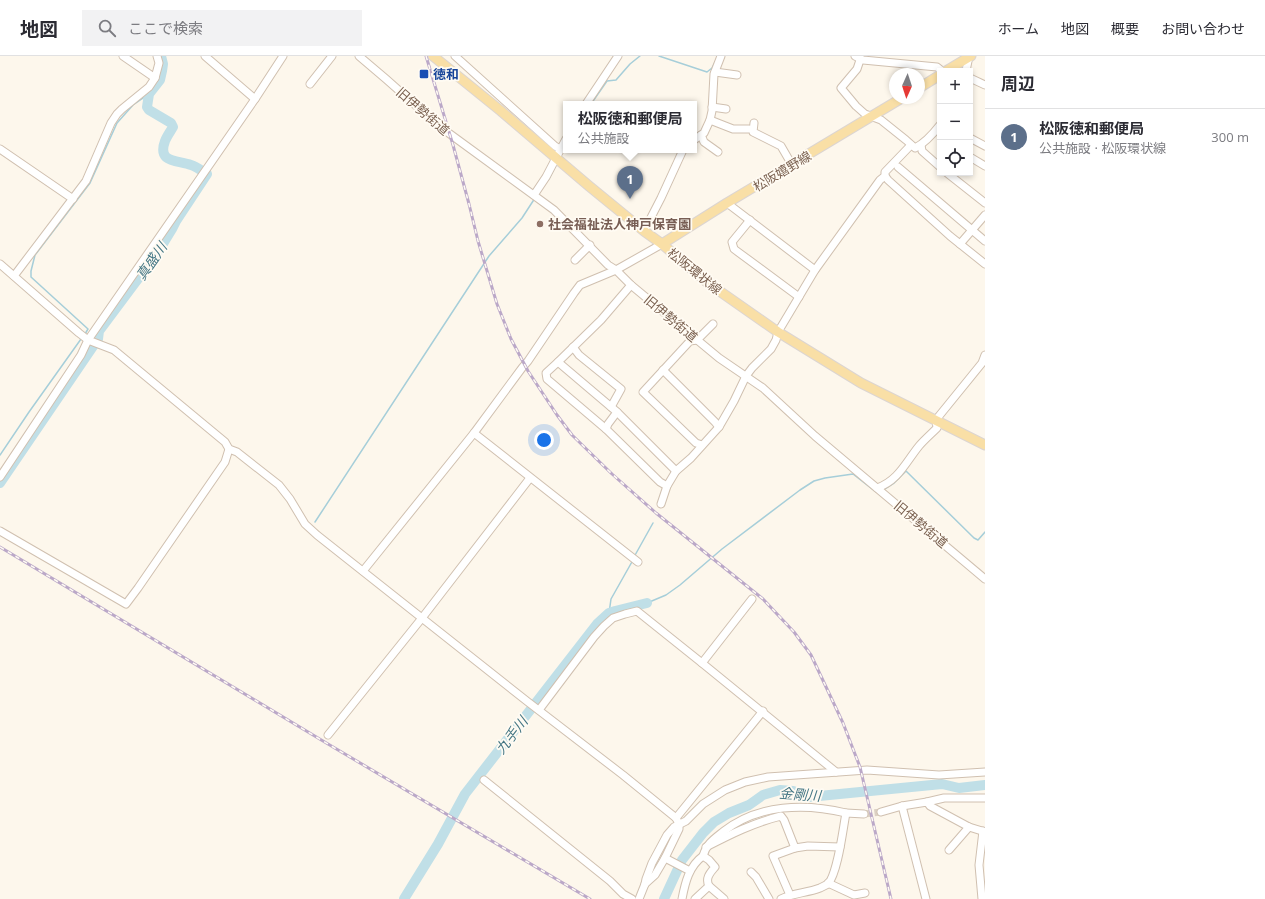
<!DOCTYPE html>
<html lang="ja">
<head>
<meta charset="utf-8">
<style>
  :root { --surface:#fff; --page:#f2f2f3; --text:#2b2b33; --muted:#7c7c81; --line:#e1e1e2; --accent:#7e4f42 }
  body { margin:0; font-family:"Open Sans","Noto Sans JP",sans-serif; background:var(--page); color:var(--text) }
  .controls { position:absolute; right:12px; top:12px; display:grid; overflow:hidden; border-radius:0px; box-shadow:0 2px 6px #0003 }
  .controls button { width:36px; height:36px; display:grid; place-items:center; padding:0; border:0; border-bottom:1px solid var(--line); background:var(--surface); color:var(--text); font:20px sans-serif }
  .compass { position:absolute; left:889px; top:12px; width:36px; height:36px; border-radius:50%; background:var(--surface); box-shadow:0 2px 6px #0003; rotate:183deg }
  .you { position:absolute; left:544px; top:384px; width:14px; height:14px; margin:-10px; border:3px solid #fff; border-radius:50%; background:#1a73e8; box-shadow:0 0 0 6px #1a73e833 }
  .badge { display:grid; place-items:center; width:26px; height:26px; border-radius:50%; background:var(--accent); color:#fff; font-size:13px; font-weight:700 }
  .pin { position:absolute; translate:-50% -33px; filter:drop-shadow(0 1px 2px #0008) }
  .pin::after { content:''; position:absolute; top:21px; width:14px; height:12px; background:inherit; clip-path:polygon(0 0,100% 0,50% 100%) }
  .popup { position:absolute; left:563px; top:45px; width:134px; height:52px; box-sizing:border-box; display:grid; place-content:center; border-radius:0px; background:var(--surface); filter:drop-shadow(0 1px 3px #0005); font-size:13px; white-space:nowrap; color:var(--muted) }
  .popup b { font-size:15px; color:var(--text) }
  .popup::after { content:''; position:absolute; left:50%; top:100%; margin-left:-8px; border:8px solid transparent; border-top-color:var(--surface) }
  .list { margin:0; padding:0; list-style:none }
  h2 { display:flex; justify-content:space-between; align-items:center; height:52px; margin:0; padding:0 16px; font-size:17px }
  h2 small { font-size:13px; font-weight:400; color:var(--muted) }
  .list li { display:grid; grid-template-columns:26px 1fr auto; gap:12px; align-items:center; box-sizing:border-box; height:56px; padding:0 16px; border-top:1px solid var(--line) }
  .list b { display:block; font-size:15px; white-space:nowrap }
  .list p { margin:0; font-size:13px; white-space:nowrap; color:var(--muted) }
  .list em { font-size:13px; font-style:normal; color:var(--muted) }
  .icon { flex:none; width:22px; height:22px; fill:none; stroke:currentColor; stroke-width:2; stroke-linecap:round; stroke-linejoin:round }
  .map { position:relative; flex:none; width:985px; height:843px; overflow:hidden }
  header { display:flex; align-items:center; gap:24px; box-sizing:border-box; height:56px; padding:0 20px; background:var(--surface); border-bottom:1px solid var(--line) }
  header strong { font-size:19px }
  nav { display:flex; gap:22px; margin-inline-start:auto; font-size:14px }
  .search { width:280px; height:36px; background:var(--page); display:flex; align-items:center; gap:10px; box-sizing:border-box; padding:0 14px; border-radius:0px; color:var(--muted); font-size:15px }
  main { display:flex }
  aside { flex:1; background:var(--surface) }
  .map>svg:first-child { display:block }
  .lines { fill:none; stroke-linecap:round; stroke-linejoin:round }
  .stream { stroke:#a6ced9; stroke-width:1.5 }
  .river { stroke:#c0dfe7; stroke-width:10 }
  .minor-tunnel { stroke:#dcd1c4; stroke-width:7; stroke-dasharray:7 3.5; stroke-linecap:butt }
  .minor-casing { stroke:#d0c0b0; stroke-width:9 }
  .major-casing { stroke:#dcd5d1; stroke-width:11 }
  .minor { stroke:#fff; stroke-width:7 }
  .major { stroke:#f9dfa6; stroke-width:9 }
  .rail-casing { stroke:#bba8c8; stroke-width:3 }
  .rail { stroke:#fffbf3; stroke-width:1.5; stroke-dasharray:4.5; stroke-linecap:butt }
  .transit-dot { fill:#1a4fb4; stroke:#fffbf3; stroke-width:1.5 }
  .education-dot { fill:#8d6e63; stroke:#fffbf3; stroke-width:1.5 }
  .labels { text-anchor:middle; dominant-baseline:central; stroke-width:3.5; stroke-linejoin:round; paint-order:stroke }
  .transit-label { font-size:13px; font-weight:bold; fill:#164399; stroke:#fffbf3; text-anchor:start }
  .street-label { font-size:13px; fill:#795f4e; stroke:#fffbf3 }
  .education-label { font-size:13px; font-weight:bold; fill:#785e54; stroke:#fffbf3; text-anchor:start }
  .water-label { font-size:14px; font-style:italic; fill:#447684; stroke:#fffbf3 }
</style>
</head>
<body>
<header>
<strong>地図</strong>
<div class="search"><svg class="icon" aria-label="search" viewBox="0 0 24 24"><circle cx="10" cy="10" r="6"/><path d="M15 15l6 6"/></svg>ここで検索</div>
<nav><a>ホーム</a><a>地図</a><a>概要</a><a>お問い合わせ</a></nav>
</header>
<main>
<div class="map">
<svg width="985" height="843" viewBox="0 0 985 843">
  <rect width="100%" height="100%" fill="#fdf7ec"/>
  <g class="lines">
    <!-- stream -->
    <g class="stream">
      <path d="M659,0L707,16L712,12L717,2"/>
      <path d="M591,48L607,25L616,24L630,8L640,0"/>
      <path d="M549,123L556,109"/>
      <path d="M85,278L88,273L31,221V215L35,199L90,127L117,67L133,49L149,38"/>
      <path d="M0,399L29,356L81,283"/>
      <path d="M883,434L894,427L906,415L974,482L978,484L985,476"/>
      <path d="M315,466L489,200L522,162L535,142"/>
      <path d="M634,501L653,467"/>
      <path d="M647,547L666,539L680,529L722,493L800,434L814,425L825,422L853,418L876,436"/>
      <path d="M609,557L611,543L633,504"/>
    </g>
    <!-- river -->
    <g class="river">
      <path d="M0,427L98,283L99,275L158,196L172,173L176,165L207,118C202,115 197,111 191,109C177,104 157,107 165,85C167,80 170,76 173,71L171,67L149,54L147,51L149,38L160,24L162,15L163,8L161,0"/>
      <path d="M404,843L438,788L465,738L597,568L609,557L615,555L647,547"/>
      <path d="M664,843L682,804L703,777L714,766L729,757L749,749L763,739L780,734L793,735L809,741L942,728L959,732L985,729"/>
    </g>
    <!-- minor-tunnel -->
    <path class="minor-tunnel" d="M864,758L881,756"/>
    <!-- minor casing -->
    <g class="minor-casing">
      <g id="minor">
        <path d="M123,0L155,22"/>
        <path d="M205,0L255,43"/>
        <path d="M359,0L386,23L439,70L554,154L608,209L616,214L631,229L719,302L763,332L815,380L985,523"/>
        <path d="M455,0L555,90L560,93"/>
        <path d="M855,0L863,4L937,11L942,15"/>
        <path d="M860,4L857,13L841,32L856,50L865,58L881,64L906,84L915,92C925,87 933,78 940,69"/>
        <path d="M966,15L969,0"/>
        <path d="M715,16L737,19"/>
        <path d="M970,22L985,29"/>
        <path d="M310,28L332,0"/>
        <path d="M586,48L618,0"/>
        <path d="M712,51L726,53"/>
        <path d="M710,64L733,73H749"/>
        <path d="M754,67L753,76L781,90L792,109"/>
        <path d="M701,79L704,86L718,96"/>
        <path d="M970,82L985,90"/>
        <path d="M694,84L704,77L710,64L712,55L714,18L721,0"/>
        <path d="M921,89L922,95L940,111"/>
        <path d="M0,93L73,143"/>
        <path d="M970,101L985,110"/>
        <path d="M898,111L985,185"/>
        <path d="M947,117L985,147"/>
        <path d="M885,120L888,124L950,180L985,208"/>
        <path d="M534,139L546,121L566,83"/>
        <path d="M727,147L815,214"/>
        <path d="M750,164L732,186L734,193L799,241"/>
        <path d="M644,175L661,142L683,94"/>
        <path d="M960,188L985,159"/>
        <path d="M575,204L590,189"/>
        <path d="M0,208L79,277L88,284L114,294L225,386L229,393L237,396L279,429L290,443L305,468L317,479L528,646L623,719L676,762L679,768V773L665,802L655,819L645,828L639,843"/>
        <path d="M14,220L86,125L111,67L117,58L122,53L149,31L155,22L159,7L157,0"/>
        <path d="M631,229L601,264L558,306L617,356L676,415"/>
        <path d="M573,291L579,299L621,333L611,351"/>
        <path d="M558,306L546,317L547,323L606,373"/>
        <path d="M663,314L715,366L719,371"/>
        <path d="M617,356L608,368L606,373L660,426L667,430"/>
        <path d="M474,377L638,506"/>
        <path d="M702,389L696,387L643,336L690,285L697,284L713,268"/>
        <path d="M0,421L81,299L88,284L255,43L283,0"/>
        <path d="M877,432C898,425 906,406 919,390C924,384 931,378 937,372L936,364L939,360L982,307L985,299"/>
        <path d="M661,448L667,430L676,415L691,402L719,371L734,345L746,320L752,312L771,293L776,284L778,276L815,214L880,124L885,120V116L911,89"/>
        <path d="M0,475L126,548L138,532L225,406L229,393"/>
        <path d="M363,515L474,377L522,312L528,305L574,237L580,229L616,214L662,188"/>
        <path d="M702,607L836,716"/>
        <path d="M539,654L594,581L604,570L613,562L625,558L637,555L702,607L752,543"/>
        <path d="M328,679L422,562L530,422"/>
        <path d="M484,724L610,825L623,838L632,843"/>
        <path d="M927,746L944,742H985"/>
        <path d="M902,750L926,843"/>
        <path d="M881,756L902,750L927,746L930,750L969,771L985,776"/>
        <path d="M676,762L763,655"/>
        <path d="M706,791C731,778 753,767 781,760L784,764L795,792L808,790L840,791"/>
        <path d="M949,794L969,771"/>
        <path d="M703,800C707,787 714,783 724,775C759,748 805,747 846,757"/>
        <path d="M665,802L690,815"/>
        <path d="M751,816L756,821L769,843"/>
        <path d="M828,827L854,839L865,837"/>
        <path d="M645,828L646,823L652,807L667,779L674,771L686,765L703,748L725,734L745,726L768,721L867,714L939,719L985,716"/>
        <path d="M790,839L773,800L795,792"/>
        <path d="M682,843C685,827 689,810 703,800L709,804L715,811C710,817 705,822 709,830L724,843"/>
        <path d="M695,843L709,830"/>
        <path d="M781,843C793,837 807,837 820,832C822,831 826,829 828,828C838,817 843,772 846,757L864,758"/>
        <path d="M982,843L979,809L983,775"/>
      </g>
    </g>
    <!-- major casing -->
    <g class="major-casing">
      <g id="major">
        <path d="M433,0L501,55L589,130L644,175L662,188L708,227L778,276L861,327L985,389"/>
        <path d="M946,15L971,0"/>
        <path d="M919,32L940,19"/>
        <path d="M662,188L727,147L902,42"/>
      </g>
    </g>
    <!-- minor -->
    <use href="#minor" class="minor"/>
    <!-- major -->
    <use href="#major" class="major"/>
    <!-- rail casing -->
    <g class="rail-casing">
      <g id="rail">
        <path d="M426,0L453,89L469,148L478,185L497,248L511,283L528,315L557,359L572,379L612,418L656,457L763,543L794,576L811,599L843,667L860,711L891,843"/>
        <path d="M0,491L328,688L590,843"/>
      </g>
    </g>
    <!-- rail -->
    <use href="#rail" class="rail"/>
  </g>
  <!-- markers -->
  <rect class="transit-dot" x="419" y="13" width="10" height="10" rx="2"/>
  <circle class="education-dot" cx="540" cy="168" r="4"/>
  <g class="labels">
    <!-- transit labels -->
    <g class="transit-label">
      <text x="433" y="18">徳和</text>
    </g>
    <!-- street labels -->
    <g class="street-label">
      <text transform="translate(423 55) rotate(41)">旧伊勢街道</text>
      <text transform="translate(782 115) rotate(-31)">松阪嬉野線</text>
      <text transform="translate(695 215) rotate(39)">松阪環状線</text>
      <text transform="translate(671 262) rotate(40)">旧伊勢街道</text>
      <text transform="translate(921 468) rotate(40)">旧伊勢街道</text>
    </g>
    <!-- education labels -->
    <g class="education-label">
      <text x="548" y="168">社会福祉法人神戸保育園</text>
    </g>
    <!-- water labels -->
    <g class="water-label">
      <text transform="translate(151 205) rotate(-55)">真盛川</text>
      <text transform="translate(511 679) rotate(-52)">九手川</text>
      <text transform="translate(800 738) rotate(4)">金剛川</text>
    </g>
  </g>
</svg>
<div class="controls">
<button>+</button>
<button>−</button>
<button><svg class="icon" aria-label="locate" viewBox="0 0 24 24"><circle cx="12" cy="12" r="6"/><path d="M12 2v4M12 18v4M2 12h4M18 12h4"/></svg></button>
</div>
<svg class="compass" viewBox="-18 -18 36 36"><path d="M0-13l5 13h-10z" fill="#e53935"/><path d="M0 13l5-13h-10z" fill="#7c7c81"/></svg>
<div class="you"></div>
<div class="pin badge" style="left:630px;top:143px;background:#5c6f8a">1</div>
<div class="popup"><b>松阪徳和郵便局</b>公共施設</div>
</div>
<aside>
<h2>周辺<small></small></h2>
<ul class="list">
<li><span class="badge" style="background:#5c6f8a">1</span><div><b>松阪徳和郵便局</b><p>公共施設 · 松阪環状線</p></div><em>300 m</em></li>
</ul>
</aside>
</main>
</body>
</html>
